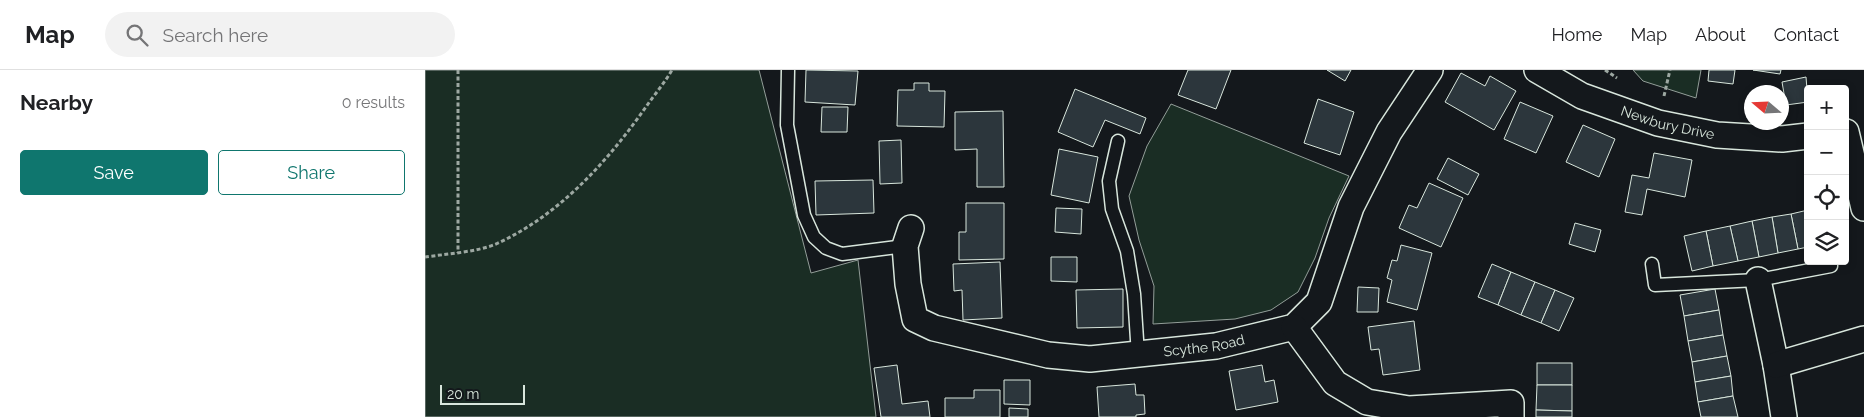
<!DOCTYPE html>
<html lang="en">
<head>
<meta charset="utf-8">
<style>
  :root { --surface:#fff; --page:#f2f2f2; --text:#202124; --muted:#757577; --line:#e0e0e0; --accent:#0f766e }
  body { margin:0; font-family:Raleway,sans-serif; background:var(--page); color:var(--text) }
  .controls { position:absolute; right:15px; top:15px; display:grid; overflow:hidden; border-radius:5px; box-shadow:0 2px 8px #0003 }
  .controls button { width:45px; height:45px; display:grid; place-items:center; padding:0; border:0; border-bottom:1px solid var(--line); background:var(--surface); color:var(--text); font:25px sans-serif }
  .compass { position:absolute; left:1319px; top:15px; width:45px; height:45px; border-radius:50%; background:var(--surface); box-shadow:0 2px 8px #0003; rotate:289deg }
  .scale { position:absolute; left:15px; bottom:12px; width:85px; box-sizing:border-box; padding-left:5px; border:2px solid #d8e6dc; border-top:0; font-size:14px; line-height:18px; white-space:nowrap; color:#d8e6dc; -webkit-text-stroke:4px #14181c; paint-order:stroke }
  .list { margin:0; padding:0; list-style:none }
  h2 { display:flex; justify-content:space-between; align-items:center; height:65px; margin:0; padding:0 20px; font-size:21px }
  h2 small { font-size:16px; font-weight:400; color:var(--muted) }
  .actions { display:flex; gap:10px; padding:15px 20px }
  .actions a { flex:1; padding:11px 0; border:1px solid var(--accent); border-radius:5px; text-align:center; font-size:18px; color:var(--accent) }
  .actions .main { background:var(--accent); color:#fff }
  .icon { flex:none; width:28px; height:28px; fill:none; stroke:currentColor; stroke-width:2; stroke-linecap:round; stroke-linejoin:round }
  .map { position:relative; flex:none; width:1439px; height:347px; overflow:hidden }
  header { display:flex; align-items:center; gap:30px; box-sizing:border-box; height:70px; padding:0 25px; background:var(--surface); border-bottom:1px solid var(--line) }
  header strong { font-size:24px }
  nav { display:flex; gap:28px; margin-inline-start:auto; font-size:18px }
  .search { width:350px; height:45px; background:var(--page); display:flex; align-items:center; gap:12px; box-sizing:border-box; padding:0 18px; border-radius:28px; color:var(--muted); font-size:19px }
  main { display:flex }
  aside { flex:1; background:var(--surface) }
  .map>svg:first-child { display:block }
  .green { fill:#1a2d24; stroke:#939e99 }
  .building { fill:#2c363c; stroke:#d8e6dc }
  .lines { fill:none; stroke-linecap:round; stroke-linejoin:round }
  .service-casing { stroke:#d8e6dc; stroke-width:15 }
  .minor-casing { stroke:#d8e6dc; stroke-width:28 }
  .path { stroke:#9da8a2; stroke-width:3; stroke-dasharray:4 2.5; stroke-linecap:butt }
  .service { stroke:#14181c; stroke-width:12 }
  .minor { stroke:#14181c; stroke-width:25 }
  .labels { text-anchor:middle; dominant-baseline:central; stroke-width:4; stroke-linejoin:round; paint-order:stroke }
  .street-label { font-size:14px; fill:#d8e6dc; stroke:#14181c }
</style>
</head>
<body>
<header>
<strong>Map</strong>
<div class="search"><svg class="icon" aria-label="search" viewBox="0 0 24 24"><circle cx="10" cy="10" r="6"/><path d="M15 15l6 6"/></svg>Search here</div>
<nav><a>Home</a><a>Map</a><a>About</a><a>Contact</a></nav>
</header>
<main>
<aside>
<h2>Nearby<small>0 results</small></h2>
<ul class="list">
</ul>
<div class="actions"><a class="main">Save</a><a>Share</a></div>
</aside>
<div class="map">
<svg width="1439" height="347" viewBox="0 0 1439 347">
  <rect width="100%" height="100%" fill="#14181c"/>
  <!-- green -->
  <g class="green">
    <path d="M0,0H334L386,203L433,190L451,347H0Z"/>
    <path d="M1208,0H1276L1271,28L1218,11Z"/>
    <path d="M746,34L924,106L904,148L890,188L873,222L846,240L810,249L728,254L729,216L714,170L704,126L722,76Z"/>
  </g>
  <!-- building -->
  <g class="building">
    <path d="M381,0L433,1L430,35L380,32Z"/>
    <path d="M763,0H806L791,39L753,25Z"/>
    <path d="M902,0H926L920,11Z"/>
    <path d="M1284,0H1310L1308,14L1283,11Z"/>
    <path d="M1328,0H1356L1355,4Z"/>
    <path d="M1036,3L1060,16L1065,6L1091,21L1069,60L1020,32Z"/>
    <path d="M1381,7L1383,32L1361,35L1357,12Z"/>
    <path d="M489,13H504V21H520L519,57L472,56L473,20H489Z"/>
    <path d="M650,19L721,48L715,64L680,50L668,77L633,62Z"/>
    <path d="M893,29L929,42L915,85L879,73Z"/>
    <path d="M1095,32L1128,46L1111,83L1079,69Z"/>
    <path d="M397,37H423L422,62H396Z"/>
    <path d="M578,41L579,117H552V79L530,80V42Z"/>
    <path d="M1158,55L1190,69L1174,107L1141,92Z"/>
    <path d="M476,70L477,113L455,114L454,71Z"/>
    <path d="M634,79L673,87L664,133L626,125Z"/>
    <path d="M1229,83L1267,90L1260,127L1222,119L1217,145L1200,142L1207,105L1224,108Z"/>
    <path d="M1023,88L1054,104L1043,125L1012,109Z"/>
    <path d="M448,110L449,143L391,145L390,111Z"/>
    <path d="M1004,113L1038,128L1016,177L974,158L984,135L992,138Z"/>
    <path d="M541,133H579V189L534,190V162H541Z"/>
    <path d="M631,138L657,139L656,164L630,162Z"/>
    <path d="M1383,140V177L1373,179L1366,144Z"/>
    <path d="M1366,144L1373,179L1353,183L1347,147Z"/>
    <path d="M1347,147L1353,183L1334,187L1327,151Z"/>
    <path d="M1327,151L1334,187L1313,191L1305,156Z"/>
    <path d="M1150,153L1176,160L1170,182L1144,174Z"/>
    <path d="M1305,156L1313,191L1288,196L1281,161Z"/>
    <path d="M1281,161L1288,196L1267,201L1259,166Z"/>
    <path d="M976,175L1007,183L992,240L962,232L967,210L962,208L967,190L972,191Z"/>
    <path d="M626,187H652V212L626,211Z"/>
    <path d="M575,192L577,248L538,250L537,220L529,221L528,194Z"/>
    <path d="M1067,194L1086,202L1073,235L1053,227Z"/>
    <path d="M1086,202L1110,212L1096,245L1073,235Z"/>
    <path d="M1110,212L1130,220L1116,253L1096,245Z"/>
    <path d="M933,217L954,218L953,242H932Z"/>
    <path d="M698,219V257L652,258L651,220Z"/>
    <path d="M1290,219L1294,240L1259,246L1255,225Z"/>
    <path d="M1130,220L1149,228L1134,261L1116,253Z"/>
    <path d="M1294,240L1298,265L1263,271L1259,246Z"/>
    <path d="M989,251L995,300L958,305L954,279L946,280L943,257Z"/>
    <path d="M1298,265L1302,286L1267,292L1263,271Z"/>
    <path d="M1302,286L1306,306L1270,312L1267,292Z"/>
    <rect x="1112" y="293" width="35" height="22"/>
    <path d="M472,295L477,334L503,331L505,347H456L449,298Z"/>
    <path d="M837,295L840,312L849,310L853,332L811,340L804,301Z"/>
    <path d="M1306,306L1308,326L1273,332L1270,312Z"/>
    <path d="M579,310H605V335L579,334Z"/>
    <path d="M710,314L711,325H719L720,344L711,345V347H674L672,317Z"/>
    <path d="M1112,315H1147V341L1111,340Z"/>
    <path d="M549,320H575V347H520V328H549Z"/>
    <path d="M1308,326L1313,347H1276L1273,332Z"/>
    <path d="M584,338L603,339V347H584Z"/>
    <path d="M1111,340L1147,341V347H1111Z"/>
  </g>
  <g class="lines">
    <!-- service casing -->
    <g class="service-casing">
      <g id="service">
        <path d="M363,0L362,55L379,145L389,167L401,178L417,184L480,176"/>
        <path d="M693,71L684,111L687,139L702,181L709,224L713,285"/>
        <path d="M1227,194L1230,215L1333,210L1406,196"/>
      </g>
    </g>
    <!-- minor casing -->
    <g class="minor-casing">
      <g id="minor">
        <path id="s1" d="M1112,0L1157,26L1233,53L1292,65L1357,69L1383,66"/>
        <path d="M1421,62L1439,138"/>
        <path id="s2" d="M486,158L480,176L483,214L490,249L509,258L623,285L665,289L791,276L869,257L894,232L926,137L964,62L1005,0"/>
        <path d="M1333,210L1351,295L1359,347"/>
        <path d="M869,257L910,313L942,332L984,339L1086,333V347"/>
        <path d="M1351,295L1439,269"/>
      </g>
    </g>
    <!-- path -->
    <g class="path">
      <path d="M33,0V183"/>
      <path d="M1180,0L1192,8"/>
      <path d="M1239,26L1245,0"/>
      <path d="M0,187C21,184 52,182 71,174C135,145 184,90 223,34C231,23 240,12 247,0"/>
    </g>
    <!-- service -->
    <use href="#service" class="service"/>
    <!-- minor -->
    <use href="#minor" class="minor"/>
  </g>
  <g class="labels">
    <!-- street labels -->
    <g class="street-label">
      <text stroke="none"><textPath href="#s1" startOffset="142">Newbury Drive</textPath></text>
      <text stroke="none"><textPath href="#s2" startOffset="388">Scythe Road</textPath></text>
    </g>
  </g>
</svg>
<div class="controls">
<button>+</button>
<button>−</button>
<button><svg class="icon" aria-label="locate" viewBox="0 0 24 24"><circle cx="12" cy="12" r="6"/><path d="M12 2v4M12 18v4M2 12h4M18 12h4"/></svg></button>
<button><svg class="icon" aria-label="layers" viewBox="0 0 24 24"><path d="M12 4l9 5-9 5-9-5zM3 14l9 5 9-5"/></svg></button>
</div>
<svg class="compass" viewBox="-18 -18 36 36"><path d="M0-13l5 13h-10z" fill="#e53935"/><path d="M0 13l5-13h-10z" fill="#757577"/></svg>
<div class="scale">20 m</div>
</div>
</main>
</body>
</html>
